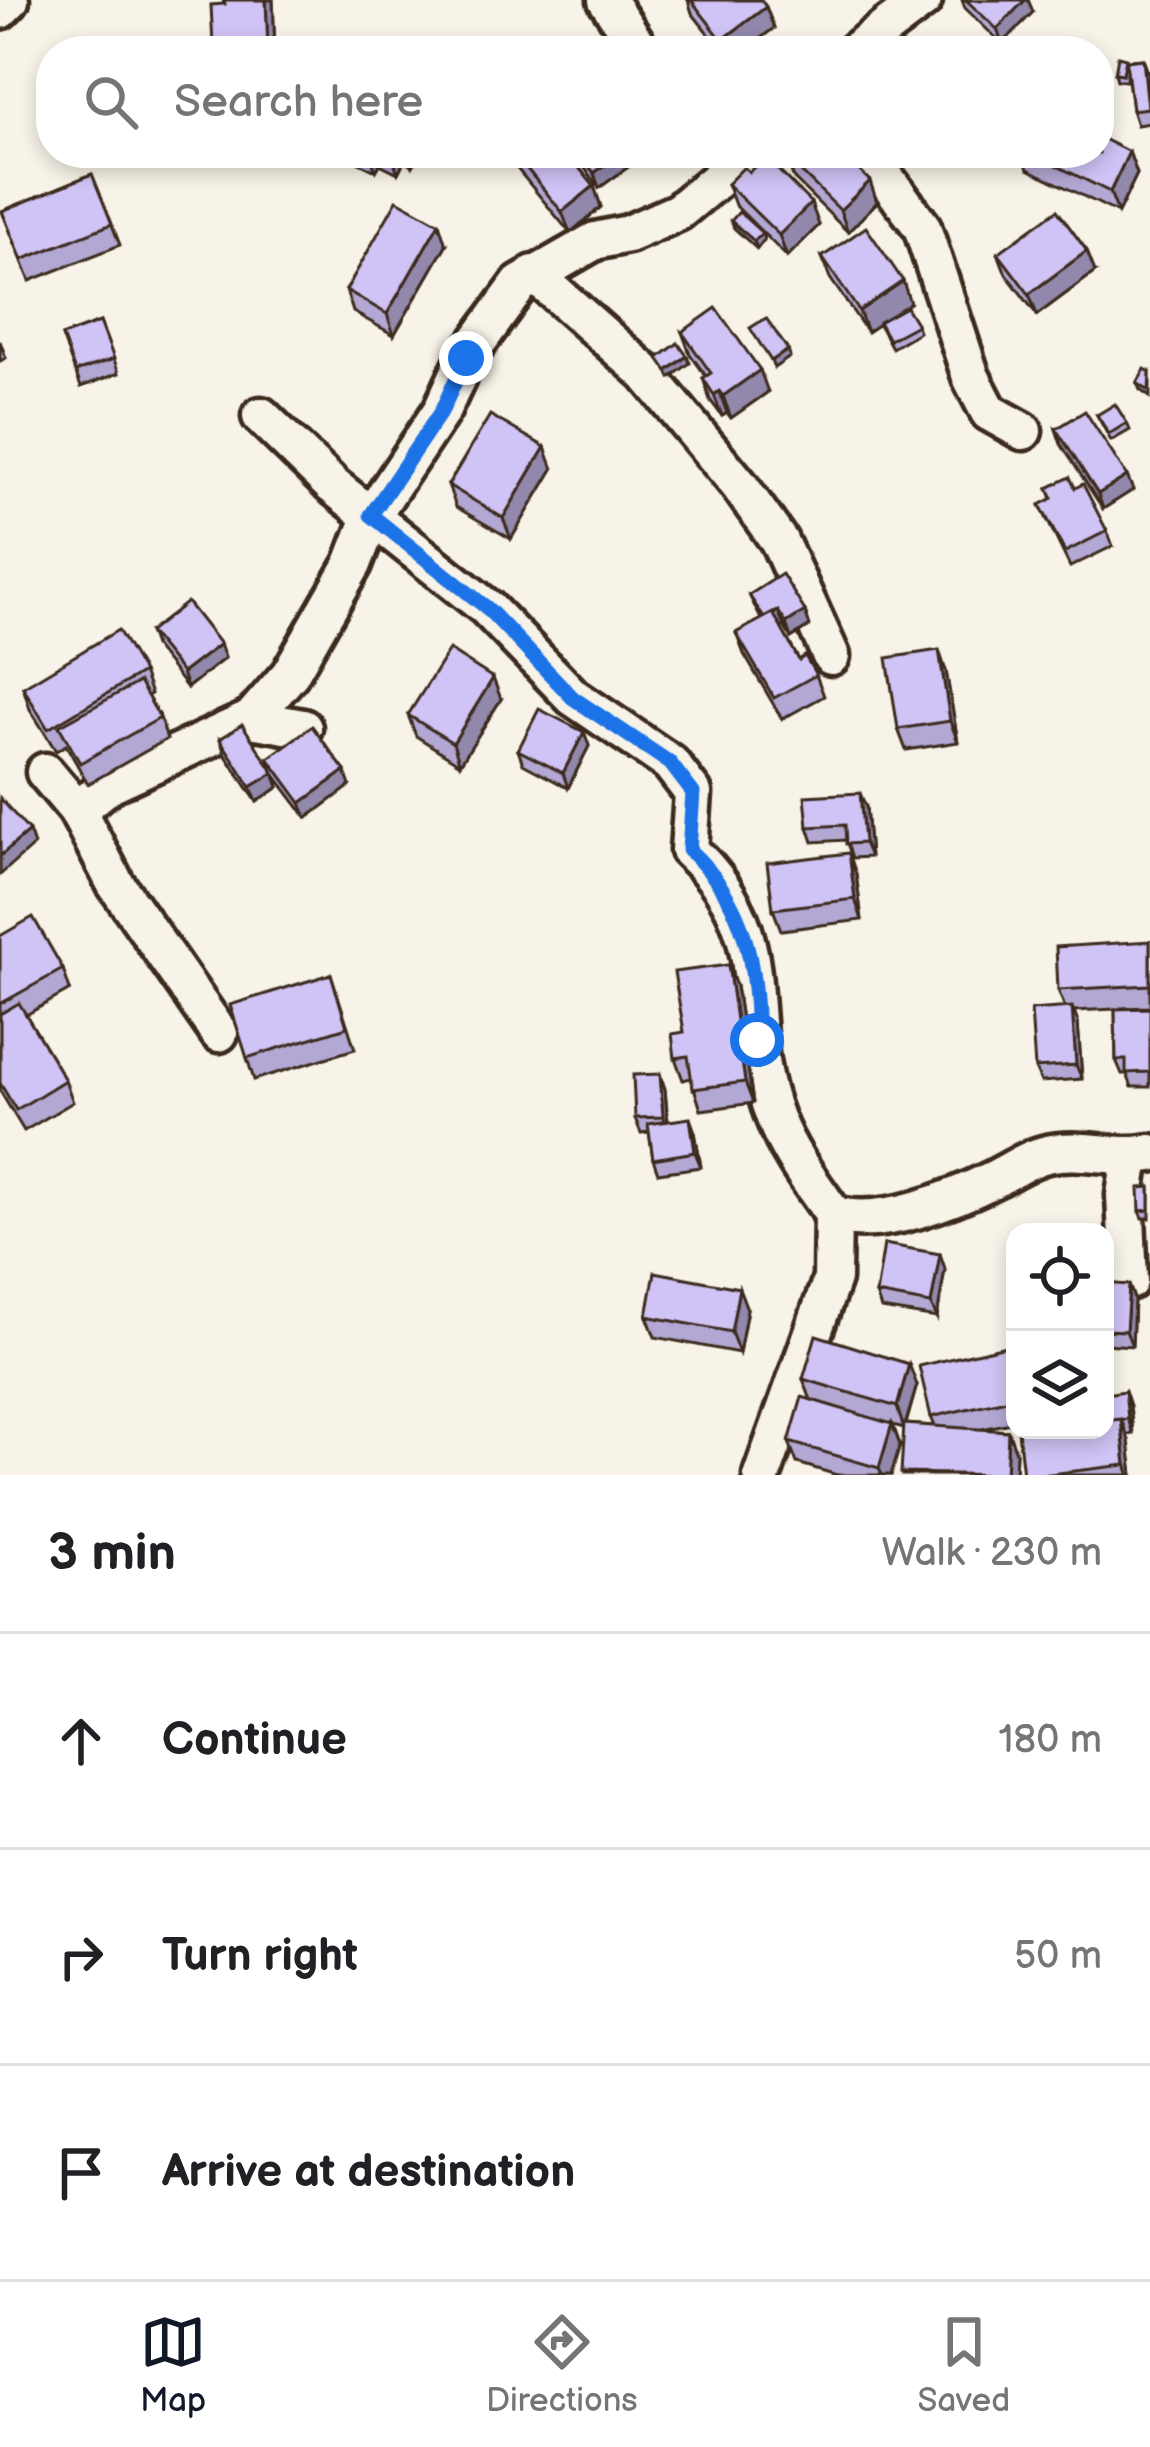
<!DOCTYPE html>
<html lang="en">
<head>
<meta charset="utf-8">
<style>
  :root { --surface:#fff; --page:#f2f2f2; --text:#202124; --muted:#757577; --line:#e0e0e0; --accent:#111827 }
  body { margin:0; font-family:"Balsamiq Sans",sans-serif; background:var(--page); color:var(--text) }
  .controls { position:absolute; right:36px; bottom:36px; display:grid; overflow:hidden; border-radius:24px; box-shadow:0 6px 18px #0003 }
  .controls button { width:108px; height:108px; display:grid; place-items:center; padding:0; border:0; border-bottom:3px solid var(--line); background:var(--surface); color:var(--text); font:60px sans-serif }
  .stop { position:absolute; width:36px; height:36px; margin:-27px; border:9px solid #1a73e8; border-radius:50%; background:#fff }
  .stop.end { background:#1a73e8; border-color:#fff; box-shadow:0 3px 12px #0008 }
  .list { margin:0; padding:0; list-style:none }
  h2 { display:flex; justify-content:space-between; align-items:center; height:156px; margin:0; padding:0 48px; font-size:51px }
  h2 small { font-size:39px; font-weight:400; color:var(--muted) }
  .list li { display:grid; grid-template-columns:78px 1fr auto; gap:36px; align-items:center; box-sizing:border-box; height:216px; padding:0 48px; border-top:3px solid var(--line) }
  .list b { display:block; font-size:45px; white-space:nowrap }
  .list em { font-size:39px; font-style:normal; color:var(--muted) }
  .icon { flex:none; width:66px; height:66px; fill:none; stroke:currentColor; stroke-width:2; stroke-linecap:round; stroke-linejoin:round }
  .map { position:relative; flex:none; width:1150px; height:1475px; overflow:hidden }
  .search { position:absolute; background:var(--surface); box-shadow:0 6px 18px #0003; left:36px; right:36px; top:36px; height:132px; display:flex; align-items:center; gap:30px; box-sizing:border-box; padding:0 42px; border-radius:48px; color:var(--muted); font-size:45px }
  .sheet { height:804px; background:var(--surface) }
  nav { display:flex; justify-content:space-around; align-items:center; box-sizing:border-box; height:168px; border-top:3px solid var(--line); background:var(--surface); font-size:33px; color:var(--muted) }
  nav a { display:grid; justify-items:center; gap:6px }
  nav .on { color:var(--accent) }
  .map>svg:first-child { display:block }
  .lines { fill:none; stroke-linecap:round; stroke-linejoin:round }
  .minor-casing { stroke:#3b2a1e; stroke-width:45 }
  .minor { stroke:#f7f3e8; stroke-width:36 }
  .wall { fill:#b3a8d3; stroke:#3b2a1e; stroke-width:3 }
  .shaded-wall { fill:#9288ac; stroke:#3b2a1e; stroke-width:3 }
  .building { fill:#d0c3f5; stroke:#3b2a1e; stroke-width:3 }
  .route { stroke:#1a73e8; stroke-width:15 }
</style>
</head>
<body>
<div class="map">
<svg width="1150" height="1475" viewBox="0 0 1150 1475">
  <rect width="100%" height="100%" fill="#f7f3e8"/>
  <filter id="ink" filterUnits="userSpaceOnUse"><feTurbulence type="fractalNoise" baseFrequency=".00833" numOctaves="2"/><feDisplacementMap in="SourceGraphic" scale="24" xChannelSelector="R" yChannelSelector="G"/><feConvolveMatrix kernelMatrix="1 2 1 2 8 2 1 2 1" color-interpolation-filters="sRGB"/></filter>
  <g filter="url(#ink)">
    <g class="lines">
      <!-- minor casing -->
      <g class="minor-casing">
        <g id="minor">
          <path d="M607,0L641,51"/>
          <path d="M0,10L10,0"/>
          <path d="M855,51L923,0"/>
          <path d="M867,153L922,227L971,377L989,412L1023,431"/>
          <path d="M534,274L646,373L739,485L779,541L831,656"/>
          <path d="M261,416L332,485L487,608L573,697L670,763L693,793L689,850C784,937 735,1016 775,1118C788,1153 812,1184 833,1214C879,1230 954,1199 996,1178C1012,1170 1029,1158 1047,1154C1082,1146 1115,1160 1150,1153"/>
          <path d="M251,719L290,674L353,564L372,515L442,410L466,358L520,284L595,241L628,234L678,212L749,153"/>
          <path d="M45,772L77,810L115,883L219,1033"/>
          <path d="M77,810L110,784L251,719L303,728"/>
          <path d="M1129,1281L1125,1195L1131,1157"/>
          <path d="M762,1475L832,1279L833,1214"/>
        </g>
      </g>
      <!-- minor -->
      <use href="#minor" class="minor"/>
    </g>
    <!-- wall -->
    <g class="wall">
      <path d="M224,0H273L275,51H215L213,45Z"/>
      <path d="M688,0H761L766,7L774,28L744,51H722L692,13Z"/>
      <path d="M962,0H1028L1033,12L1002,44L965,8Z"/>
      <path d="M1143,59L1148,73L1150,123L1137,125L1132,110L1127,72L1126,81L1117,80L1115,73L1127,60Z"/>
      <path d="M1129,152L1137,174L1118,213L1028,169L1022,153Z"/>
      <path d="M352,153H420L413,166L404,161L398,173L380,164L376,171L355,161Z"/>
      <path d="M509,153H567L594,186L601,207L570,233L514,165Z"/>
      <path d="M574,153H635L638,160L599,188Z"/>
      <path d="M786,157L877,202L848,232L794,179Z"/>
      <path d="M749,172L819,225L787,257L735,205L727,184Z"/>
      <path d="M92,174L120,245L30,281L2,211Z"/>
      <path d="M731,221L762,233L764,240L757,249L734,228Z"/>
      <path d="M446,245L394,335L353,312L346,290Z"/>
      <path d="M998,253L1095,272L1037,315L1006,274Z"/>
      <path d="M822,257L910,303L898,311L917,325L919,332L892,348L879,324L867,332L830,278Z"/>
      <path d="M100,322L119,373L81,387L62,336Z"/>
      <path d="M682,332L768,392L731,418L727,413L722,416L710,400L703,378L706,376L690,354Z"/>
      <path d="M0,341L6,358L0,361Z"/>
      <path d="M1150,372V397L1140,390L1137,383Z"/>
      <path d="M1097,415L1127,423L1130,430L1111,441Z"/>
      <path d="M1056,429L1127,476L1133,490L1103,509L1061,444Z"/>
      <path d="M553,469L511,539L456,507L448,485Z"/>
      <path d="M1048,488H1075L1107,531L1113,546L1070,567L1040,505L1052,499Z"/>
      <path d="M749,595L805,611L810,626L791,638L784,626L781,628L799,660L816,675L824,696L782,719L744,654L736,633L761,619Z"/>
      <path d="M149,632L220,644L225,658L187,688L154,646Z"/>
      <path d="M946,671L958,742L906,750L898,729Z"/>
      <path d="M143,672L151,694L147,696L160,718L167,739L88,784L66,745L56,751L30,709L23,687Z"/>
      <path d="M501,699L460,764L416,736L408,715Z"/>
      <path d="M584,732L589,746L568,788L523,764L518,750Z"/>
      <path d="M220,739L273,771L268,758L350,786L307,818L274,774L279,787L257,802L225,754Z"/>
      <path d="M866,807L870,857L852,858L846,840L813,842L808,827Z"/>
      <path d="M856,874L862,920L781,930L773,909Z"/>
      <path d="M0,936L63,969L70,990L26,1015L65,1080L73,1102L24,1131L0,1091Z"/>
      <path d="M1150,941V1007L1120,1008H1150V1087H1132L1127,1074H1122L1116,1060L1115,1009L1074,1011L1078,1022L1082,1079L1041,1082L1035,1068L1065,1008L1058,990Z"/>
      <path d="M331,974L355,1049L254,1080L247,1058Z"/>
      <path d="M736,986L753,1103L701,1110L691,1078L683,1080L675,1058L684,1032Z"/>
      <path d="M660,1074L665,1089L668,1121L695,1132L701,1167L658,1173L653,1159L649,1132L641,1133L635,1118Z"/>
      <path d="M1150,1187V1218H1143L1140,1211Z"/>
      <path d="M940,1254L945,1269L937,1318L881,1309L876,1294Z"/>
      <path d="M1105,1271L1108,1284L1129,1285L1134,1299L1132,1346L1105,1344Z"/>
      <path d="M747,1309L739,1353L655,1337L647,1316Z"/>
      <path d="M1015,1344V1422L982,1429L1008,1431L1016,1452L1015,1475H902L904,1428L893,1425L900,1445L891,1475H837L797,1463L789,1442L811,1400L803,1379L917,1385L906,1424L935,1426L931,1417Z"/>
      <path d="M1125,1391L1130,1406L1133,1434L1127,1435L1133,1475H1023L1105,1430Z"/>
    </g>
    <!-- shaded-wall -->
    <g class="shaded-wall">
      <path d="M266,0H273L275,51H268Z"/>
      <path d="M1025,0H1028L1033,12L1002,44L997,29Z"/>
      <path d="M766,7L774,28L744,51H726L722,40Z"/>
      <path d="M1143,59L1148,73L1150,113L1148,108Z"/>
      <path d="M1129,152L1137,174L1118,213L1110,192Z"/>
      <path d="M369,153H376L380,164L376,171Z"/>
      <path d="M391,153H400L404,161L398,173Z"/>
      <path d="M409,153H420L413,166Z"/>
      <path d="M622,153H635L638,160L599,188L594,173Z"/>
      <path d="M870,181L877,202L848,232L840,210Z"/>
      <path d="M594,186L601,207L570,233L562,212Z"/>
      <path d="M811,203L819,225L787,257L779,235Z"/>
      <path d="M439,223L446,245L394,335L387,314Z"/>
      <path d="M762,233L764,240L757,249L754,241Z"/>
      <path d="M1087,251L1095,272L1037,315L1029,294Z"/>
      <path d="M903,281L910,303L867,332L859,311Z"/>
      <path d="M788,350L790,357L774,368L771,361Z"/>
      <path d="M687,356L690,363L670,378L667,371Z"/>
      <path d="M760,370L768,392L731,418L723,396Z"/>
      <path d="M719,391L727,413L722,416L714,395Z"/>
      <path d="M545,447L553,469L511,539L503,518Z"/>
      <path d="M1127,476L1133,490L1103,509L1098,494Z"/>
      <path d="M778,611L784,626L771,634L765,620Z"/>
      <path d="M805,611L810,626L791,638L786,623Z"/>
      <path d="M220,644L225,658L187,688L182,673Z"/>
      <path d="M939,650L946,671L958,742L950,721Z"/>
      <path d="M493,678L501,699L460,764L453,743Z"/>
      <path d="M584,732L589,746L568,788L563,773Z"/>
      <path d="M345,771L350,786L307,818L301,803Z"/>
      <path d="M274,773L279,787L257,802L251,787Z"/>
      <path d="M860,793L866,807L870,857L864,843Z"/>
      <path d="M29,831L34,845L0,875V856Z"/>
      <path d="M849,853L856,874L862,920L855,899Z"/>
      <path d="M728,965L736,986L753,1103L745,1082Z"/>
      <path d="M1072,1007L1078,1022L1082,1079L1076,1065Z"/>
      <path d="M660,1074L665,1089L668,1131L663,1117Z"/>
      <path d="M690,1118L695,1132L701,1167L695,1152Z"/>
      <path d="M940,1254L945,1269L937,1318L931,1304Z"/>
      <path d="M1129,1285L1134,1299L1132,1346L1126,1331Z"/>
      <path d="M739,1288L747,1309L739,1353L731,1332Z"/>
      <path d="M909,1364L917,1385L904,1429L897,1407Z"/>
      <path d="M1125,1391L1130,1406L1133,1434L1128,1419Z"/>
      <path d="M1121,1419L1129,1440L1133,1475H1130L1126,1465Z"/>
      <path d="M892,1424L900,1445L891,1475H882L879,1468Z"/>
      <path d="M1008,1431L1016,1452L1015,1475H1006Z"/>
    </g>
    <!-- building -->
    <g class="building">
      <path d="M224,0H266L268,51H224V44L213,45L211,5L225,4Z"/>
      <path d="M691,0H761L766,7L722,40Z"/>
      <path d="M966,0H1025L997,29Z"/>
      <path d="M396,43L412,51H392Z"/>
      <path d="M1118,56L1126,58L1123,74L1115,73Z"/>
      <path d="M1143,59L1148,108L1132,110L1126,61Z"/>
      <path d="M1099,137L1129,152L1110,192L1031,153H1099Z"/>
      <path d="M514,153H567L594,186L562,212Z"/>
      <path d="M579,153H622L594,173Z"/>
      <path d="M790,153H841L870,181L840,210L786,157Z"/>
      <path d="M765,157L811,203L779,235L727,184L744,167L749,172Z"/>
      <path d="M92,174L112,224L22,260L2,211Z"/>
      <path d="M397,200L439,223L387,314L346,290Z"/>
      <path d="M1057,210L1087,251L1029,294L998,253Z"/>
      <path d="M739,212L762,233L754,241L731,221Z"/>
      <path d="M866,227L903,281L859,311L822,257Z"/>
      <path d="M906,307L917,325L889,340L879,322Z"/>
      <path d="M716,308L760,370L723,396L719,391L714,395L703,378L711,373L682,332Z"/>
      <path d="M766,318L788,350L771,361L750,328Z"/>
      <path d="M100,322L114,359L75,372L62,336Z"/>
      <path d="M678,343L687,356L667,371L658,358Z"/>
      <path d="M1145,369L1150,372L1149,391L1137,383Z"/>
      <path d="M1115,404L1127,423L1109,434L1097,415Z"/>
      <path d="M1085,411L1127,476L1098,494L1056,429Z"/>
      <path d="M490,415L545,447L503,518L448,485Z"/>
      <path d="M1070,477L1075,488L1083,484L1107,531L1065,552L1040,505L1053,498L1048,488Z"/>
      <path d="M782,574L805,611L786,623L778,611L764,618L749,595Z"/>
      <path d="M187,602L220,644L182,673L149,632Z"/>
      <path d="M773,613L799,660L805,656L816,675L774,698L736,633Z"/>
      <path d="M118,630L143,672L48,729L23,687Z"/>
      <path d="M449,650L493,678L453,743L408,715Z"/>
      <path d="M939,650L950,721L898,729L887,658Z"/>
      <path d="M139,682L160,718L80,763L59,726Z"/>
      <path d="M539,709L584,732L563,773L518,750Z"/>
      <path d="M242,724L274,773L251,787L220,739Z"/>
      <path d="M312,726L345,771L301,803L268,758Z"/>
      <path d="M860,793L864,843L846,844L845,825L808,827L805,796Z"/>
      <path d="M0,798L29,831L0,856Z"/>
      <path d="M849,853L855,899L773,909L767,863Z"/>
      <path d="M33,917L63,969L0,1004V936Z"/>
      <path d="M1150,941V985L1058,990L1056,947Z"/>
      <path d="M728,965L745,1082L693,1089L688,1056L675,1058L672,1034L684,1032L674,972Z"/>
      <path d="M331,974L347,1027L247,1058L230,1005Z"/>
      <path d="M19,1003L65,1080L16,1110L0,1083V1014Z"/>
      <path d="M1072,1007L1076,1065L1035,1068L1031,1010Z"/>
      <path d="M1150,1008V1072L1126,1073V1060H1116L1115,1009Z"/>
      <path d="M660,1074L663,1117L635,1118L633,1075Z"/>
      <path d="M690,1118L695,1152L653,1159L648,1124Z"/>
      <path d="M1150,1187V1210L1140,1211L1139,1188Z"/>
      <path d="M884,1244L940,1254L931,1304L876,1294Z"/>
      <path d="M655,1272L739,1288L731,1332L647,1316Z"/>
      <path d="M1105,1283L1129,1285L1126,1331L1105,1330Z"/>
      <path d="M816,1335L909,1364L897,1407L803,1379Z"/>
      <path d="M1015,1344V1398L931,1417L919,1366Z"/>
      <path d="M1125,1391L1128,1419L1105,1421V1394Z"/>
      <path d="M802,1397L892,1424L879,1468L789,1442Z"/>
      <path d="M1121,1419L1126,1465L1041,1475H1023L1018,1430H1105V1421Z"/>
      <path d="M904,1424L1008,1431L1006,1475L901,1473Z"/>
    </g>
  </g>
  <g class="lines" filter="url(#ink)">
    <!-- route -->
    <path class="route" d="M466,358L442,410L371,515L487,608L573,698L670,763L693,793L689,850C748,904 755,964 757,1040"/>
  </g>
</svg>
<div class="controls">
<button><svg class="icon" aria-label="locate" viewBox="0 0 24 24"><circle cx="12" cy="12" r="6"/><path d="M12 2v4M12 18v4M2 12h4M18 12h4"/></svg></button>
<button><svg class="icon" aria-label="layers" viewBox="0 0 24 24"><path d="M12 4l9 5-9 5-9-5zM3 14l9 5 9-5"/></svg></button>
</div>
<div class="stop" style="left:757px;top:1040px"></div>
<div class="stop end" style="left:466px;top:358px"></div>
<div class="search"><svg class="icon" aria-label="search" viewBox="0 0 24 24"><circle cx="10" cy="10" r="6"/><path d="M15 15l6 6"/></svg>Search here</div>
</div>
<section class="sheet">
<h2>3 min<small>Walk · 230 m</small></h2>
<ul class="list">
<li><svg class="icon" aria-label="ahead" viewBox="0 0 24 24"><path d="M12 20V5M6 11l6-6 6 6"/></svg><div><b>Continue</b></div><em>180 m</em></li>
<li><svg class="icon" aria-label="right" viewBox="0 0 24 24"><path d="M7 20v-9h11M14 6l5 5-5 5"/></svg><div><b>Turn right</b></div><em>50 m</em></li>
<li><svg class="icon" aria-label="arrive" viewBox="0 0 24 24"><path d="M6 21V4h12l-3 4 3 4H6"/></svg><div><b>Arrive at destination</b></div></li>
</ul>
</section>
<nav>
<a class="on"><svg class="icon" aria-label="map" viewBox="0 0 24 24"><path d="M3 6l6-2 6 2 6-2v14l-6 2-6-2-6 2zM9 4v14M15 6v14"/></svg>Map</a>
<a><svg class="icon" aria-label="directions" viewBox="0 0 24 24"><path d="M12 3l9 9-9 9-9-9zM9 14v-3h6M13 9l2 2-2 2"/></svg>Directions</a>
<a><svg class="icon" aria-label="saved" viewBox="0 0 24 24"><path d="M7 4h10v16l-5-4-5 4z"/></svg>Saved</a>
</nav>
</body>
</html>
